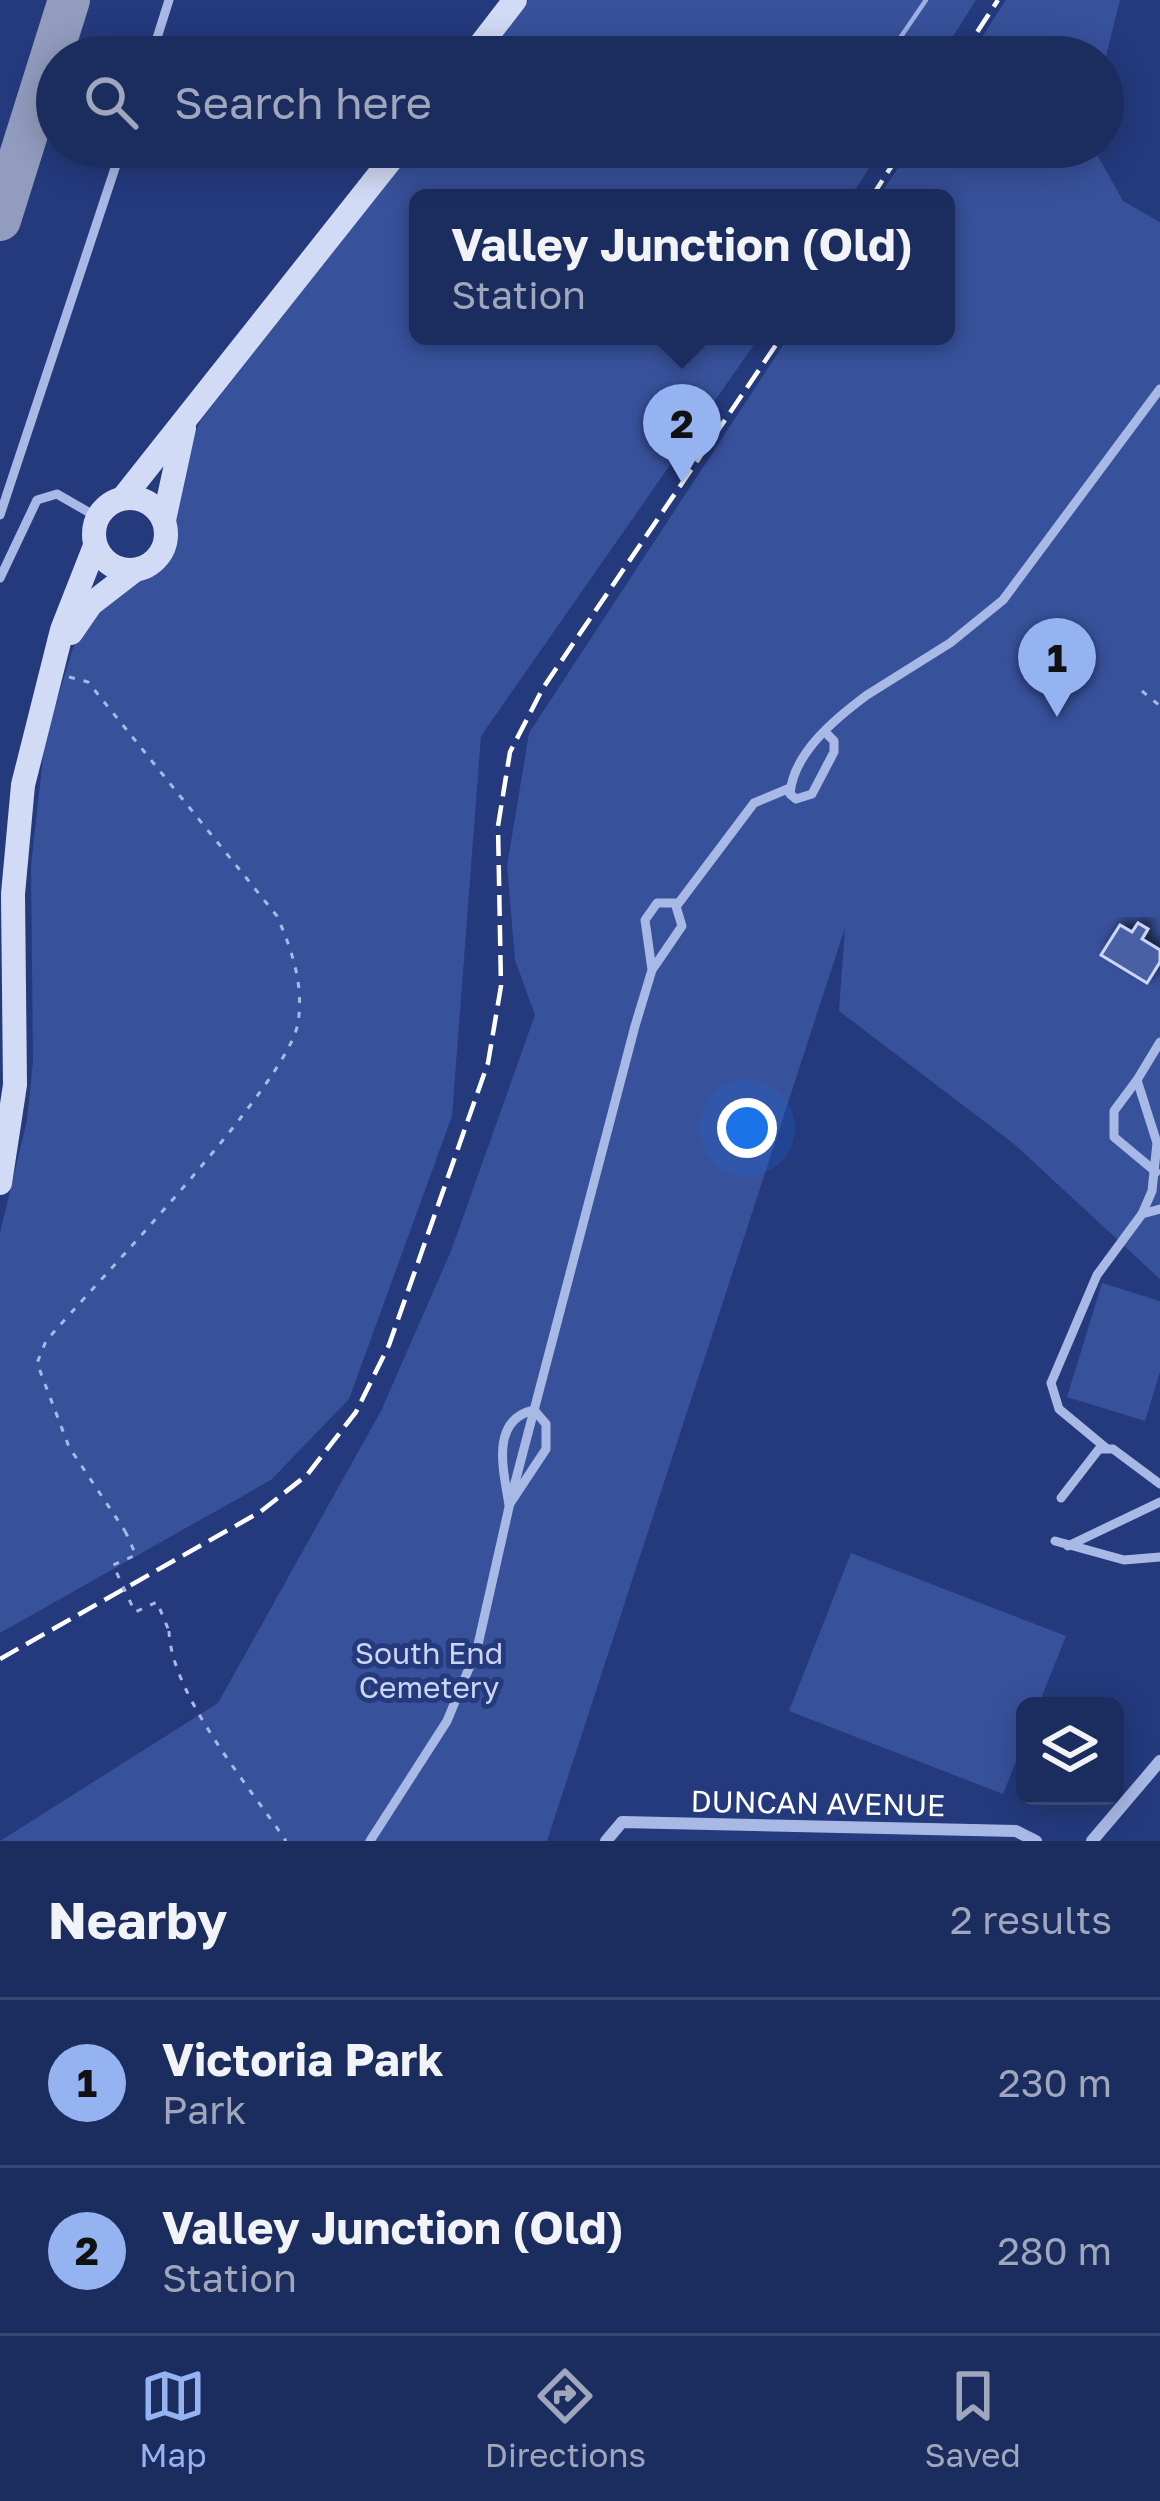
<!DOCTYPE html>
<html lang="en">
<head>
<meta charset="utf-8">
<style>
  :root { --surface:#1b2c5e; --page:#243464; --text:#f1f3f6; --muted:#a0a7bc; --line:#394873; --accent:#95b2f1 }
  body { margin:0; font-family:"Golos Text",sans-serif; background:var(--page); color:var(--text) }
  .controls { position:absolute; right:36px; bottom:36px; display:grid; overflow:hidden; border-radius:18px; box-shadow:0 6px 30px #0003 }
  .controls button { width:108px; height:108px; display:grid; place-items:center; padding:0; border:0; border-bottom:3px solid var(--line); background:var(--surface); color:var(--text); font:60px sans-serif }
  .you { position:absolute; left:747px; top:1128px; width:42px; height:42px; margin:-30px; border:9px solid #fff; border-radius:50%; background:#1a73e8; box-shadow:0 0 0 18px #1a73e833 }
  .badge { display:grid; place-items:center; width:78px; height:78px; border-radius:50%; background:var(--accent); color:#111; font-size:39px; font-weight:700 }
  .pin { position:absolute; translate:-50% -99px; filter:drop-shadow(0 3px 6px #0008) }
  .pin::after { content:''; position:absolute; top:63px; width:42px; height:36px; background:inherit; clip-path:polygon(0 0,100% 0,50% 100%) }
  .popup { position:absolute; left:409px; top:189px; width:546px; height:156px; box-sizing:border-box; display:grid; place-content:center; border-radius:18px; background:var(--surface); filter:drop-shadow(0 3px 9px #0005); font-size:39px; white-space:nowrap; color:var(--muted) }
  .popup b { font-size:45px; color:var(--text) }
  .popup::after { content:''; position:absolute; left:50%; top:100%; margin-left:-24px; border:24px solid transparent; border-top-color:var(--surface) }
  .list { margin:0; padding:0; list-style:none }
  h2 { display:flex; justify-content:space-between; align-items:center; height:156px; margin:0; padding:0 48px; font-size:51px }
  h2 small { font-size:39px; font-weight:400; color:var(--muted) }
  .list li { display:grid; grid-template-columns:78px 1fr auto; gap:36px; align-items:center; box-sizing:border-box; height:168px; padding:0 48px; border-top:3px solid var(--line) }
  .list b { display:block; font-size:45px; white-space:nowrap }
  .list p { margin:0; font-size:39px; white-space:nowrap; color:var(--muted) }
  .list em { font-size:39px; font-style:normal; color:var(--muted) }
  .icon { flex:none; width:66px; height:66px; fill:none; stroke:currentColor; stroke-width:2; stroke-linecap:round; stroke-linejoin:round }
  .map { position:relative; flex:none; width:1160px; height:1841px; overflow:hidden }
  .search { position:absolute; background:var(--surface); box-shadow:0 6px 30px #0003; left:36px; right:36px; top:36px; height:132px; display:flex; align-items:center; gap:30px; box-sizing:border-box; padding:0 42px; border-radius:66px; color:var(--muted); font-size:45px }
  .sheet { height:492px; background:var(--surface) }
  nav { display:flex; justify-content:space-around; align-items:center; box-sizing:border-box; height:168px; border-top:3px solid var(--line); background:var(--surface); font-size:33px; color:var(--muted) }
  nav a { display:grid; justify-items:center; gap:6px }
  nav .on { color:var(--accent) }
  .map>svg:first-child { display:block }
  .green { fill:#38519b }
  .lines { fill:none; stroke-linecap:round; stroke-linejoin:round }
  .stream { stroke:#9db1e6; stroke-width:4.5 }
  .taxiway { stroke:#929cbe; stroke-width:42 }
  .building { fill:#4860a4; stroke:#ccd6f4; stroke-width:3; filter:url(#shadow) }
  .path { stroke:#a9b9e5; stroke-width:3; stroke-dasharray:6 9; stroke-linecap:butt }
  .lane { stroke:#a9b9e5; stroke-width:9 }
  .street { stroke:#a9b9e5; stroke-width:12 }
  .secondary { stroke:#d2dbf5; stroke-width:24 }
  .rail { stroke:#fff; stroke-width:4.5; stroke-dasharray:21 9; stroke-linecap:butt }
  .path-bridge { stroke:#a9b9e5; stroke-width:3; stroke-dasharray:6 9; stroke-linecap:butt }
  .labels { text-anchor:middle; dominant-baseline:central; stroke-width:10; stroke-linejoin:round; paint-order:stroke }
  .park-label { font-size:30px; fill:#ccd6f4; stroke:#243a7d }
  .street-label { font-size:30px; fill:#fff; stroke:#243a7d }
</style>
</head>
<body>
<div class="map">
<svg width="1160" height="1841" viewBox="0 0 1160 1841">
  <defs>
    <filter id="shadow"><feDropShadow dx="5.5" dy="-5.5" stdDeviation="6" flood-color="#0009"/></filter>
  </defs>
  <rect width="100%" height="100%" fill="#243a7d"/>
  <!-- green -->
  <g class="green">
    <path d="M529,0H976L940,57H485Z"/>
    <path d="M1006,0H1120L1103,68V57H969Z"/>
    <path d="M415,147H882L850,198H418V336H760L481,736L452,1116L349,1399L271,1480L0,1633V1233L27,1120L33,1062L31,866L45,739L73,648L88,623L131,581L168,556L175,539L172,523L184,454L201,420Z"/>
    <path d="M912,147H1093L1123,201L1160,222V1279L1014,1144L839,1011L845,928L547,1841H0L218,1703L381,1411L451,1251L535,1015L515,960L507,866L529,733L789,336H946V198H878Z"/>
    <path d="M1102,1283L1160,1301V1372L1145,1421L1067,1397Z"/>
    <path d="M851,1553L1066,1636L1038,1706H1025V1739L1003,1794L789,1711Z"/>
  </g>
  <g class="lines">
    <!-- stream -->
    <path class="stream" d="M887,57L926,0"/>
    <!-- taxiway -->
    <path class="taxiway" d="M0,220L69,0"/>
  </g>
  <!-- building -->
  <path class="building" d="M1138,923L1148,929L1142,939L1160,950V962L1147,983L1101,955L1120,925L1132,932Z"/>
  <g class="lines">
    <!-- path -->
    <g class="path">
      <path d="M69,677L88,682L277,916C292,950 304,985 298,1023C287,1085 96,1283 46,1341L37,1363L69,1447L125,1531"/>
      <path d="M1142,691L1160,706"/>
      <path d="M169,1631C171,1695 250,1787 286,1841"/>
    </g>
    <!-- lane -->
    <g class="lane">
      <path d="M151,57L169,0"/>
      <path d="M0,515L122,147"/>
      <path d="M0,578L37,500L57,494L97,517"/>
      <path d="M825,732L834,741V752L812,794L796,799L790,794C793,753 836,718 867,695L950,643L1003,600L1160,389"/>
      <path d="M678,904L754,803L790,788"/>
      <path d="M1137,1080L1114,1111V1137L1156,1172"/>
      <path d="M1142,1214L1160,1209"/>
      <path d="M534,1410L546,1424V1449L509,1505C504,1472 489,1420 534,1410Z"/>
      <path d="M1106,1448L1059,1409L1051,1383L1097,1275L1142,1214L1152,1191L1157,1143L1137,1080L1160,1042"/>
      <path d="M1061,1498L1099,1449H1113L1160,1484"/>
      <path d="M1055,1541L1124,1560L1160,1557"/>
      <path d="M1068,1546L1160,1502"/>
      <path d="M370,1841L447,1721L477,1649L512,1494L635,1026L652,970L682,926L675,903H657L645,920L652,970"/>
    </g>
    <!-- street -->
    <g class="street">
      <path d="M606,1841L622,1822L1016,1831L1036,1841"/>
      <path d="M1092,1841L1160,1761"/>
    </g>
    <!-- secondary -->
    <g class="secondary">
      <path d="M471,57L515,0"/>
      <circle cx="130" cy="534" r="36"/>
      <path d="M123,498L401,147"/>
      <path d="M164,520L184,428"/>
      <path d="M71,633L91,604L135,570"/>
      <path d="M0,1183L15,1085L13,894L23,785L62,630L95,546"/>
    </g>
    <!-- rail -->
    <g class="rail">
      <path d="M961,57L998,0"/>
      <path d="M871,198L904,147"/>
      <path d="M0,1659L260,1512L307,1475L356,1412L389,1345L488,1063L501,986L498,826L510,752L543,688L782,336"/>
    </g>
    <!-- path-bridge -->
    <path class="path-bridge" d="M125,1531L136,1555L113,1565L135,1612L157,1602L169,1631"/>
  </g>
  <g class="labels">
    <!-- park labels -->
    <g class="park-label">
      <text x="429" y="1653">South End<tspan x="429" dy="34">Cemetery</tspan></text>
    </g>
    <!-- street labels -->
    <g class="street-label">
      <text transform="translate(818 1803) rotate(1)">DUNCAN AVENUE</text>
    </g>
  </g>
</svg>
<div class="controls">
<button><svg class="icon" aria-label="layers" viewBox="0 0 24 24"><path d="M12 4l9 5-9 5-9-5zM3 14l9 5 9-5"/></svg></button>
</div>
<div class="you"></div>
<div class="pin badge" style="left:1057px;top:717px">1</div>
<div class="pin badge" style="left:682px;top:483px">2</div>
<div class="popup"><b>Valley Junction (Old)</b>Station</div>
<div class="search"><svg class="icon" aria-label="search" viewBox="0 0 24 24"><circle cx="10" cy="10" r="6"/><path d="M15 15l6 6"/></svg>Search here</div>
</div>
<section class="sheet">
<h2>Nearby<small>2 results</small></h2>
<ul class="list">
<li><span class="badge">1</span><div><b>Victoria Park</b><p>Park</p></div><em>230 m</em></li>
<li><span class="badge">2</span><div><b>Valley Junction (Old)</b><p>Station</p></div><em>280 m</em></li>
</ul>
</section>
<nav>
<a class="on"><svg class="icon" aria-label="map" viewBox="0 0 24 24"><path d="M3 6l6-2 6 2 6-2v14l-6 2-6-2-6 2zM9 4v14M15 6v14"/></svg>Map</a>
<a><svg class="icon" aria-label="directions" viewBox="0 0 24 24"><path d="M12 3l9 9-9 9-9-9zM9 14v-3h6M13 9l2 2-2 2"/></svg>Directions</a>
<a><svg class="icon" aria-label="saved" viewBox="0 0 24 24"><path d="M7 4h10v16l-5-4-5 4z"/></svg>Saved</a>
</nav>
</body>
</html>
